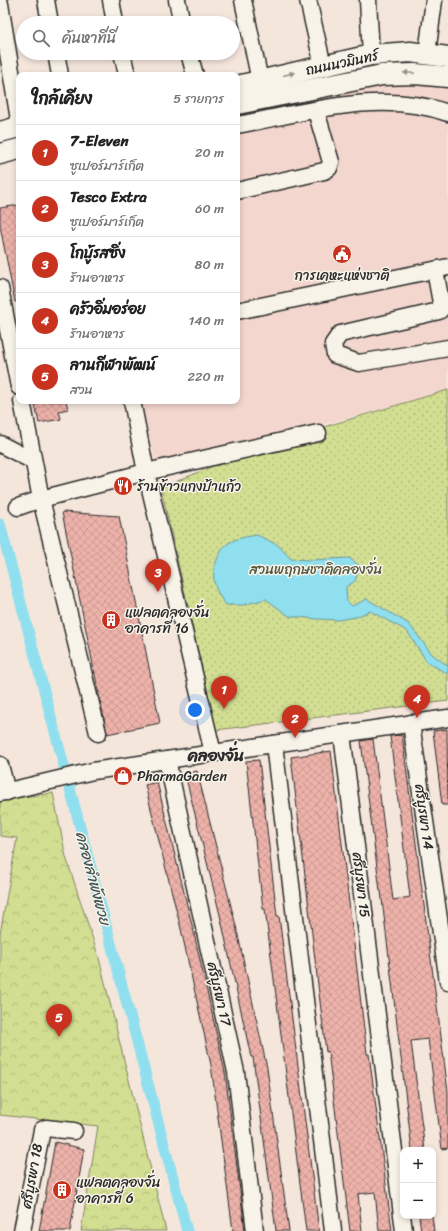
<!DOCTYPE html>
<html lang="th">
<head>
<meta charset="utf-8">
<style>
  :root { --surface:#fff; --page:#f6f6f6; --text:#222; --muted:#767676; --line:#e0e0e0; --accent:#c8321e }
  body { margin:0; font-family:Sriracha,"Playpen Sans Thai",sans-serif; background:var(--page); color:var(--text) }
  .controls { position:absolute; right:12px; bottom:12px; display:grid; overflow:hidden; border-radius:8px; box-shadow:0 2px 6px #0003 }
  .controls button { width:36px; height:36px; display:grid; place-items:center; padding:0; border:0; border-bottom:1px solid var(--line); background:var(--surface); color:var(--text); font:20px sans-serif }
  .you { position:absolute; left:195px; top:710px; width:14px; height:14px; margin:-10px; border:3px solid #fff; border-radius:50%; background:#1a73e8; box-shadow:0 0 0 6px #1a73e833 }
  .badge { display:grid; place-items:center; width:26px; height:26px; border-radius:50%; background:var(--accent); color:#fff; font-size:13px; font-weight:700 }
  .pin { position:absolute; translate:-50% -33px; filter:drop-shadow(0 1px 2px #0008) }
  .pin::after { content:''; position:absolute; top:21px; width:14px; height:12px; background:inherit; clip-path:polygon(0 0,100% 0,50% 100%) }
  .list { margin:0; padding:0; list-style:none }
  h2 { display:flex; justify-content:space-between; align-items:center; height:52px; margin:0; padding:0 16px; font-size:17px }
  h2 small { font-size:13px; font-weight:400; color:var(--muted) }
  .list li { display:grid; grid-template-columns:26px 1fr auto; gap:12px; align-items:center; box-sizing:border-box; height:56px; padding:0 16px; border-top:1px solid var(--line) }
  .list b { display:block; font-size:15px; white-space:nowrap }
  .list p { margin:0; font-size:13px; white-space:nowrap; color:var(--muted) }
  .list em { font-size:13px; font-style:normal; color:var(--muted) }
  .icon { flex:none; width:22px; height:22px; fill:none; stroke:currentColor; stroke-width:2; stroke-linecap:round; stroke-linejoin:round }
  .map { position:relative; flex:none; width:448px; height:1231px; overflow:hidden }
  .search { position:absolute; background:var(--surface); box-shadow:0 2px 6px #0003; left:16px; top:16px; width:224px; height:44px; display:flex; align-items:center; gap:10px; box-sizing:border-box; padding:0 14px; border-radius:22px; color:var(--muted); font-size:15px }
  .panel { position:absolute; background:var(--surface); box-shadow:0 2px 6px #0003; left:16px; top:72px; width:224px; height:332px; border-radius:8px }
  .map>svg:first-child { display:block }
  .built { fill:#f3d6cd }
  .park { fill:url(#park-crowns); stroke:#7e845e }
  .garden { fill:url(#garden-dots); stroke:#7e845e }
  .water { fill:#90dfee; stroke:#6897a0 }
  .lines { fill:none; stroke-linecap:round; stroke-linejoin:round }
  .canal { stroke:#90dfee; stroke-width:11 }
  .building { fill:url(#building-cross-hatch); stroke:#2b2b2b }
  .minor-casing { stroke:#2b2b2b; stroke-width:19 }
  .major-casing { stroke:#2b2b2b; stroke-width:23 }
  .minor { stroke:#f7f3e8; stroke-width:16 }
  .major { stroke:#f7f3e8; stroke-width:20 }
  .oneway { fill:#918f8a }
  .labels { text-anchor:middle; dominant-baseline:central; stroke-width:3; stroke-linejoin:round; paint-order:stroke }
  .street-label { font-size:14px; fill:#2b2b2b; stroke:#f7f3e8 }
  .poi-label { font-size:14px; fill:#2b2b2b; stroke:#f7f3e8; text-anchor:start }
  .park-label { font-size:14px; fill:#555844; stroke:#f7f3e8 }
  .water-label { font-size:15px; font-style:italic; fill:#44585c; stroke:#f7f3e8 }
  .quarter-label { font-size:16px; font-weight:bold; fill:#2b2b2b; stroke:#f7f3e8 }
</style>
</head>
<body>
<div class="map">
<svg width="448" height="1231" viewBox="0 0 448 1231">
  <defs>
    <pattern id="park-crowns" width="20" height="18" patternUnits="userSpaceOnUse"><rect width="20" height="18" fill="#d2de91"/><path d="M2 6a3 3 0 1 1 6 0M12 15a3 3 0 1 1 6 0" fill="none" stroke="#b4bf7d"/></pattern>
    <pattern id="garden-dots" width="8" height="8" patternUnits="userSpaceOnUse"><rect width="8" height="8" fill="#d2de91"/><path d="M2 2h.1M6 6h.1" fill="none" stroke="#b4bf7d" stroke-width="1.8" stroke-linecap="round"/></pattern>
    <pattern id="building-cross-hatch" width="8" height="8" patternUnits="userSpaceOnUse"><rect width="8" height="8" fill="#edb2aa"/><path d="M0 0l8 8M0 8l8-8" fill="none" stroke="#cb9992"/></pattern>
  </defs>
  <rect width="100%" height="100%" fill="#f5e6dc"/>
  <filter id="ink" filterUnits="userSpaceOnUse"><feTurbulence type="fractalNoise" baseFrequency=".025" numOctaves="2"/><feDisplacementMap in="SourceGraphic" scale="8" xChannelSelector="R" yChannelSelector="G"/><feConvolveMatrix kernelMatrix="1 2 1 2 8 2 1 2 1" color-interpolation-filters="sRGB"/></filter>
  <g filter="url(#ink)">
    <!-- built -->
    <path class="built" d="M395,83H419L448,88V391L158,469L140,401H237V117Z"/>
    <!-- park -->
    <path class="park" d="M53,793L66,857L99,958L166,1231H81L98,1126L0,1115V934L17,838L0,836V800Z"/>
    <!-- garden -->
    <path class="garden" d="M448,390V701L216,730L161,488L263,445Z"/>
    <!-- water -->
    <path class="water" d="M257,535L278,545L291,559L311,560L349,558L360,566L355,581L346,587L347,601L352,606L367,599L409,624L432,654L448,666V674L427,662L407,631L370,611L356,617L338,620L317,619L289,616L266,599L243,605H226C213,589 209,572 220,554C221,551 223,547 225,546C233,538 246,537 257,535Z"/>
    <g class="lines">
      <!-- canal -->
      <path class="canal" d="M0,524L187,1231"/>
    </g>
    <!-- building -->
    <g class="building">
      <path d="M19,205V301L15,302L0,226V208Z"/>
      <path d="M34,401H66L68,409L59,411L61,419L39,423Z"/>
      <path d="M62,512L119,516L160,723L107,734Z"/>
      <path d="M447,729L448,805H442L433,731Z"/>
      <path d="M402,735L448,1091V1148L442,1149L428,1039L411,1041L425,1150H412L381,891H380L361,741L373,739L393,900L410,897L390,736Z"/>
      <path d="M331,751L367,1054H369L392,1231H379L375,1192L358,1194L362,1231H350L328,1051L326,1052L291,757Z"/>
      <path d="M259,760L277,916H279L319,1231H306L265,909H263L246,761Z"/>
      <path d="M197,771L236,926L267,1068L289,1231H276L253,1057H251L221,919L185,774Z"/>
      <path d="M157,782L194,933L225,1072L245,1231H233L211,1065L181,929L145,785Z"/>
      <path d="M55,1142L84,1149L70,1231H39Z"/>
      <path d="M419,1216H432L434,1231H421Z"/>
    </g>
    <g class="lines">
      <!-- minor casing -->
      <g class="minor-casing">
        <g id="minor">
          <path d="M46,0L50,23"/>
          <path d="M111,0L115,23"/>
          <path d="M177,0L182,23"/>
          <path d="M243,0L260,81"/>
          <path d="M308,0L323,66"/>
          <path d="M368,0L371,55"/>
          <path d="M0,4L19,120"/>
          <path d="M56,53L60,75"/>
          <path d="M122,53L127,75"/>
          <path d="M189,53L195,75"/>
          <path d="M427,54L434,0"/>
          <path d="M237,125C304,113 381,89 448,113"/>
          <path d="M237,191L324,171L329,168L331,162L316,111"/>
          <path d="M435,270L442,308L439,311L340,334L333,344L335,355L359,363L448,348"/>
          <path d="M0,288L19,387"/>
          <path d="M237,311L448,267"/>
          <path d="M22,401L41,499L98,733"/>
          <path d="M132,401L146,472L213,753"/>
          <path d="M0,444L33,461"/>
          <path d="M18,507L41,499L146,472L318,433"/>
          <path d="M411,723L448,982"/>
          <path d="M342,734L404,1231"/>
          <path d="M274,744L333,1231"/>
          <path d="M167,760L236,1072L255,1231"/>
          <path d="M0,765L7,792"/>
          <path d="M0,793L93,771L448,718"/>
          <path d="M22,1231L42,1130L46,1128L74,1131"/>
        </g>
      </g>
      <!-- major casing -->
      <g class="major-casing">
        <g id="major">
          <path d="M237,86L371,55L410,52L448,57"/>
          <path d="M237,104L382,75L415,74L448,77"/>
          <path d="M0,132L19,127"/>
          <path d="M0,154L19,149"/>
        </g>
      </g>
      <!-- minor -->
      <use href="#minor" class="minor"/>
      <!-- major -->
      <use href="#major" class="major"/>
    </g>
    <!-- one-way arrows -->
    <defs><path id="oneway-solid" d="M-6-.8H1V-3.2L6.5 0L1 3.2V.8H-6Z"/></defs>
    <g class="oneway">
      <use href="#oneway-solid" transform="translate(409 73) rotate(-178)"/>
      <use href="#oneway-solid" transform="translate(289 74) rotate(-14)"/>
    </g>
  </g>
  <!-- icons -->
  <defs>
    <g id="civic-disc" transform="scale(1)"><circle r="9.5" fill="#c8321e" stroke="#f7f3e8"/><path d="M-.6-6.5H3V-4.5H.6V-3L4-1V1h2V6H-6V1h2V-1L-.6-3ZM-1.2 2.5V6h2.4V2.5Z" fill="#fff"/></g>
    <g id="restaurant-disc" transform="scale(1)"><circle r="9.5" fill="#c8321e" stroke="#f7f3e8"/><path d="M-5-6h1v4h1v-4h1v4h1v-4h1v5L-1.5 .5V6h-2V.5L-5-1ZM5-6V6H3V1.5H1.5Q1.5-4 5-6Z" fill="#fff"/></g>
    <g id="building-disc" transform="scale(1)"><circle r="9.5" fill="#c8321e" stroke="#f7f3e8"/><path d="M-4-6H4V6H1V3H-1V6H-4ZM-2.5-4.3h1.7v1.8h-1.7ZM.8-4.3h1.7v1.8H.8ZM-2.5-1h1.7V.8h-1.7ZM.8-1h1.7V.8H.8Z" fill="#fff"/></g>
    <g id="shop-disc" transform="scale(1)"><circle r="9.5" fill="#c8321e" stroke="#f7f3e8"/><path d="M-5-2.5h2.3a2.7 3.5 0 0 1 5.4 0H5L5.5 6h-11ZM-1.5-2.5h3a1.5 2.3 0 0 0-3 0Z" fill="#fff"/></g>
  </defs>
  <g fill-rule="evenodd">
    <use href="#civic-disc" x="342" y="254"/>
    <use href="#restaurant-disc" x="123" y="486"/>
    <use href="#building-disc" x="111" y="620"/>
    <use href="#shop-disc" x="123" y="776"/>
    <use href="#building-disc" x="62" y="1190"/>
  </g>
  <g class="labels">
    <!-- street labels -->
    <g class="street-label">
      <text transform="translate(342 63) rotate(-12)">ถนนนวมินทร์</text>
      <text transform="translate(424 817) rotate(82)">ศรีบูรพา 14</text>
      <text transform="translate(361 885) rotate(83)">ศรีบูรพา 15</text>
      <text transform="translate(219 994) rotate(77)">ศรีบูรพา 17</text>
      <text transform="translate(32 1176) rotate(-80)">ศรีบูรพา 18</text>
    </g>
    <!-- poi labels -->
    <g class="poi-label">
      <text x="342" y="275" text-anchor="middle">การเคหะแห่งชาติ</text>
      <text x="137" y="486">ร้านข้าวแกงป้าแก้ว</text>
      <text x="125" y="612">แฟลตคลองจั่น<tspan x="125" dy="16">อาคารที่ 16</tspan></text>
      <text x="137" y="776">PharmaGarden</text>
      <text x="76" y="1182">แฟลตคลองจั่น<tspan x="76" dy="16">อาคารที่ 6</tspan></text>
    </g>
    <!-- park labels -->
    <g class="park-label">
      <text x="316" y="569">สวนพฤกษชาติคลองจั่น</text>
    </g>
    <!-- water labels -->
    <g class="water-label">
      <text transform="translate(93 878) rotate(75)">คลองลำพังพวย</text>
    </g>
    <!-- quarter labels -->
    <g class="quarter-label">
      <text x="216" y="755">คลองจั่น</text>
    </g>
  </g>
</svg>
<div class="controls">
<button>+</button>
<button>−</button>
</div>
<div class="you"></div>
<div class="pin badge" style="left:224px;top:709px">1</div>
<div class="pin badge" style="left:295px;top:738px">2</div>
<div class="pin badge" style="left:158px;top:592px">3</div>
<div class="pin badge" style="left:417px;top:718px">4</div>
<div class="pin badge" style="left:59px;top:1037px">5</div>
<div class="search"><svg class="icon" aria-label="search" viewBox="0 0 24 24"><circle cx="10" cy="10" r="6"/><path d="M15 15l6 6"/></svg>ค้นหาที่นี่</div>
<section class="panel">
<h2>ใกล้เคียง<small>5 รายการ</small></h2>
<ul class="list">
<li><span class="badge">1</span><div><b>7-Eleven</b><p>ซูเปอร์มาร์เก็ต</p></div><em>20 m</em></li>
<li><span class="badge">2</span><div><b>Tesco Extra</b><p>ซูเปอร์มาร์เก็ต</p></div><em>60 m</em></li>
<li><span class="badge">3</span><div><b>โกบู้รสซิ่ง</b><p>ร้านอาหาร</p></div><em>80 m</em></li>
<li><span class="badge">4</span><div><b>ครัวอิ่มอร่อย</b><p>ร้านอาหาร</p></div><em>140 m</em></li>
<li><span class="badge">5</span><div><b>ลานกีฬาพัฒน์</b><p>สวน</p></div><em>220 m</em></li>
</ul>
</section>
</div>
</body>
</html>
